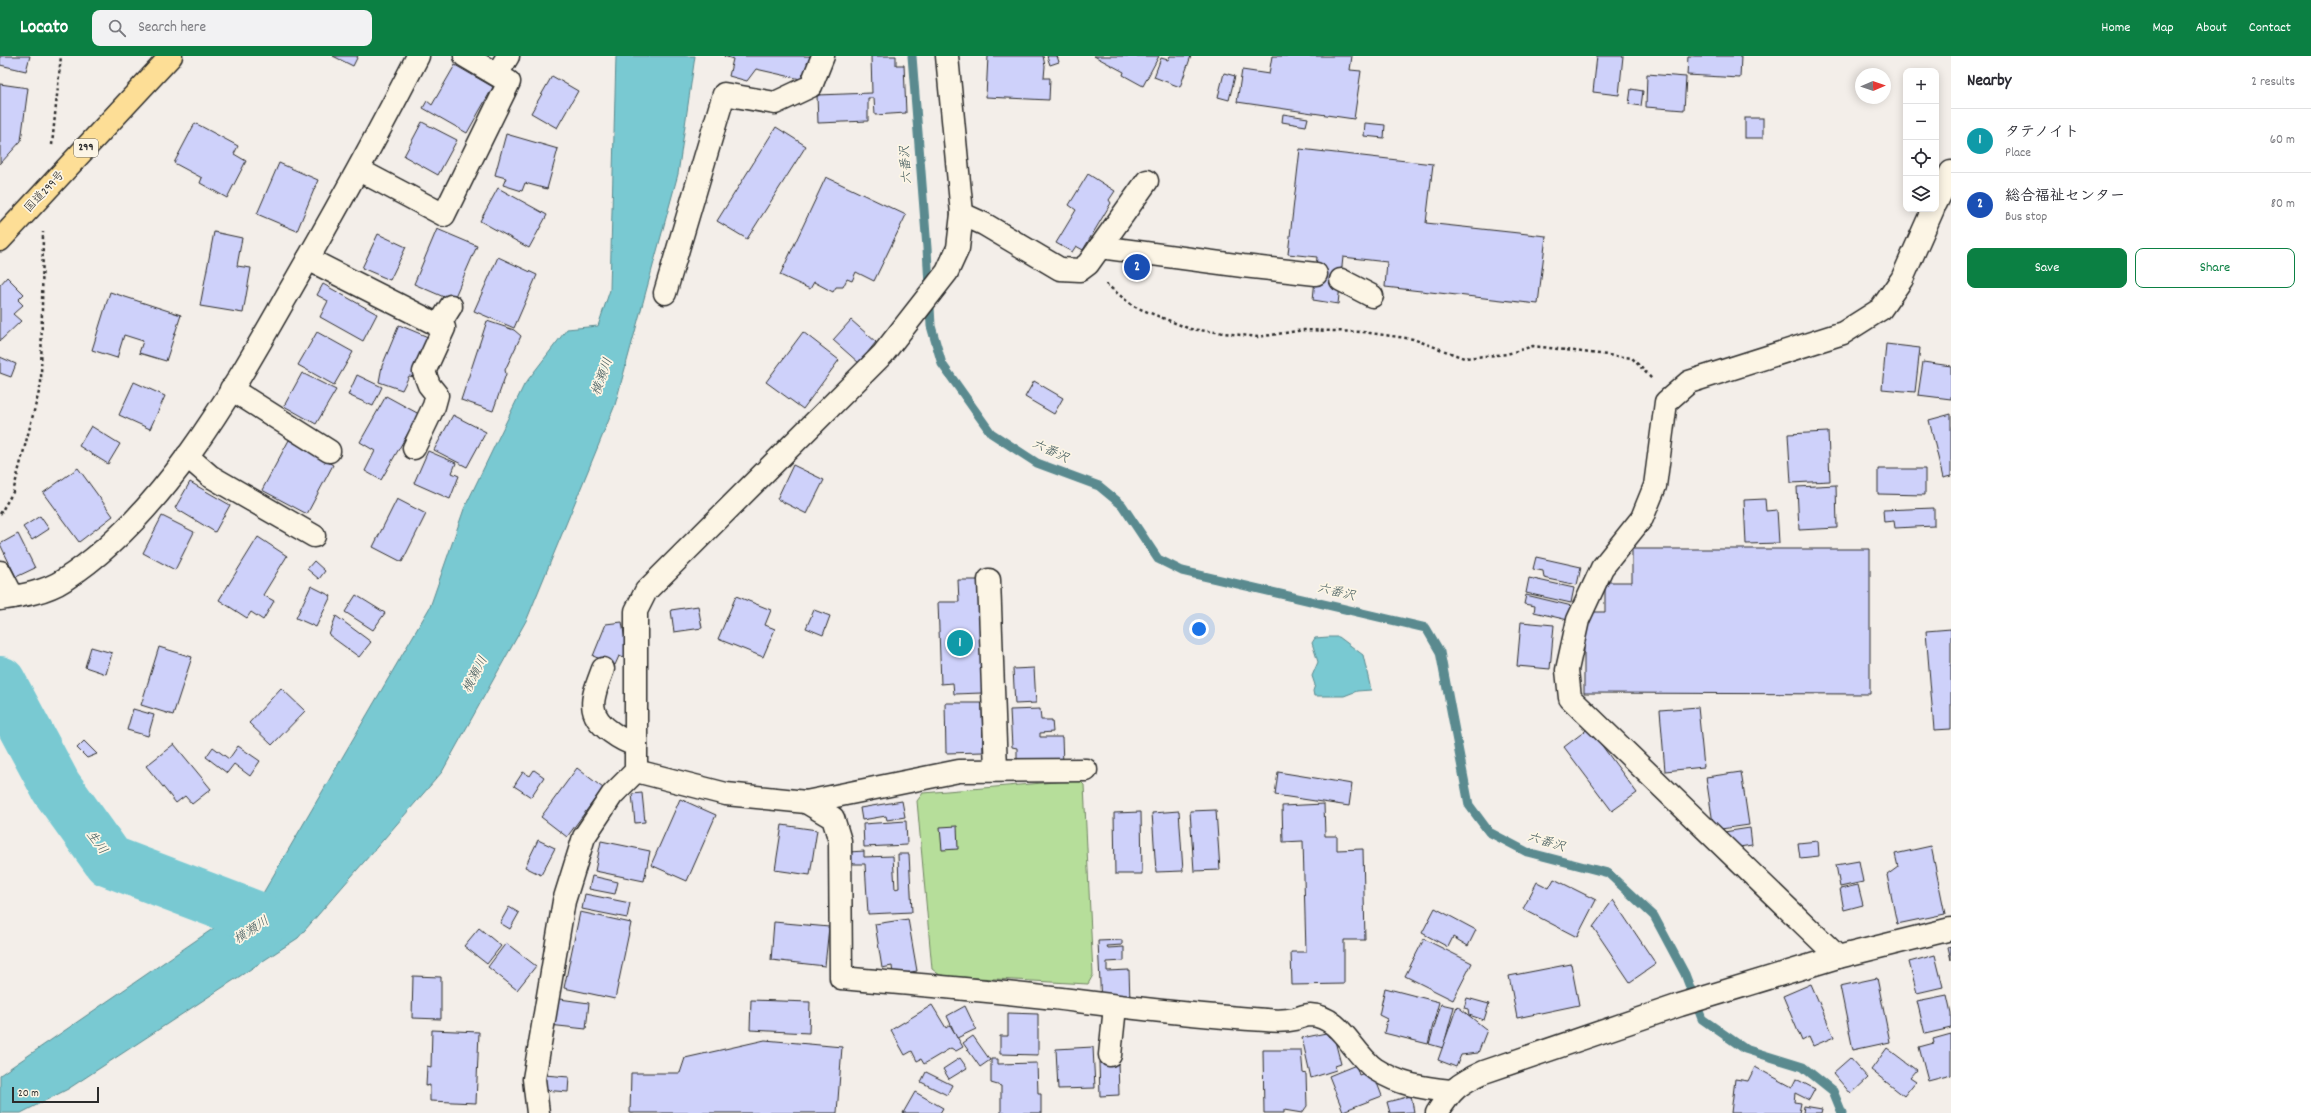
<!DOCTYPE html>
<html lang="en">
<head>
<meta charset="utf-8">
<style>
  :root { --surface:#fff; --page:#f2f2f3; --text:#2b2b33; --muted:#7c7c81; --line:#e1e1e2; --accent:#0b8043 }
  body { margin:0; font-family:Dekko,"Klee One",sans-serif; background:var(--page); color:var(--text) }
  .controls { position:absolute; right:12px; top:12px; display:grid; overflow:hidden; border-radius:8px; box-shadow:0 2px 10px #0003 }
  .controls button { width:36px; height:36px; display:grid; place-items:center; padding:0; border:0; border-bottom:1px solid var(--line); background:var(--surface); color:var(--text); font:20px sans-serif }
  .compass { position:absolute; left:1855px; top:12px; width:36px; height:36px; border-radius:50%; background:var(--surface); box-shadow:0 2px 10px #0003; rotate:88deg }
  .scale { position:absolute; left:12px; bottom:10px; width:87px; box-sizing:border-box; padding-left:4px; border:2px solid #2b2b2b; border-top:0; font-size:11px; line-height:14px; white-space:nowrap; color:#2b2b2b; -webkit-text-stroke:3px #fcf5e5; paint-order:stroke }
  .you { position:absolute; left:1199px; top:573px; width:14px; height:14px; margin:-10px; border:3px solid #fff; border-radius:50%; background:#1a73e8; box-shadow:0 0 0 6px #1a73e833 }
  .badge { display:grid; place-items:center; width:26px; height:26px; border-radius:50%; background:var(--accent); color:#fff; font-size:13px; font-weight:700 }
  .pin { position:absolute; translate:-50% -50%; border:2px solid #fff; box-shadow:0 1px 4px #0006 }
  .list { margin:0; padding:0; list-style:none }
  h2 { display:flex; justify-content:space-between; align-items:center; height:52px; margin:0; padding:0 16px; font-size:17px }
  h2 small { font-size:13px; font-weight:400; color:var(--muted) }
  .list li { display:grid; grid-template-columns:26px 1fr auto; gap:12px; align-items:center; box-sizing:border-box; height:64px; padding:0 16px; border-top:1px solid var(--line) }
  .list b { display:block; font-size:15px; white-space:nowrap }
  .list p { margin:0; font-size:13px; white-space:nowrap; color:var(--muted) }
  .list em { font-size:13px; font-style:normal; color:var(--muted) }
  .actions { display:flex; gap:8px; padding:12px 16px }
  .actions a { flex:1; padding:9px 0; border:1px solid var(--accent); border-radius:8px; text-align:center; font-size:14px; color:var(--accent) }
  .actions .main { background:var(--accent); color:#fff }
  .icon { flex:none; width:22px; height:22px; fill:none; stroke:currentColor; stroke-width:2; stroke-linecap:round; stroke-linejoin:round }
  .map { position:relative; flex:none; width:1951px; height:1057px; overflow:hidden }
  header { display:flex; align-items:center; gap:24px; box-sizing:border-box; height:56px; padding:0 20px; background:var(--accent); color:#fff }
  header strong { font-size:19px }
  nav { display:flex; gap:22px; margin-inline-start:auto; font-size:14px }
  .search { width:280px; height:36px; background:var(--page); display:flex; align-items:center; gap:10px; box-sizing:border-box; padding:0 14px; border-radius:8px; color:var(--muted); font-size:15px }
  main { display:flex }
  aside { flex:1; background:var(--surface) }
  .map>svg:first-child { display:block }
  .green { fill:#b6de9a; stroke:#708462 }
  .water { fill:#79c9d2; stroke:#5a8a8f }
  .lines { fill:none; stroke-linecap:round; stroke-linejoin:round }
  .stream { stroke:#5a8a8f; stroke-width:9 }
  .river { stroke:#79c9d2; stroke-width:52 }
  .building { fill:#ced1fa; stroke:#2b2b2b }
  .minor-casing { stroke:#2b2b2b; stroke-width:25 }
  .highway-casing { stroke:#2b2b2b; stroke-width:25 }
  .path { stroke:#2b2b2b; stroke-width:2.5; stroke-dasharray:3 3; stroke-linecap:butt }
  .minor { stroke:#fcf5e5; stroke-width:22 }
  .highway { stroke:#fdde96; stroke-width:22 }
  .labels { text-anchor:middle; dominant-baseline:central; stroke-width:3.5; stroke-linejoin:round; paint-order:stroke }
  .shield { fill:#fcf5e5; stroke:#6a6863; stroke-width:1 }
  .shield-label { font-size:11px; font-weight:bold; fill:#2b2b2b }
  .street-label { font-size:12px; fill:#2b2b2b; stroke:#fcf5e5 }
  .water-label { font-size:13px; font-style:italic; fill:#425a5d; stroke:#fcf5e5 }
</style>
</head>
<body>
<header>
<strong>Locato</strong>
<div class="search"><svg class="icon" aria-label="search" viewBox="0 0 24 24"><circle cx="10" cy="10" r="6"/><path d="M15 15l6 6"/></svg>Search here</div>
<nav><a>Home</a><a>Map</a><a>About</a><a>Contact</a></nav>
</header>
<main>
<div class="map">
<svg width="1951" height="1057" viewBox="0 0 1951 1057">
  <rect width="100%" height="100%" fill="#f3eee9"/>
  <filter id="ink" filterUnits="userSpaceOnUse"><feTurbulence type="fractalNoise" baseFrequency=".025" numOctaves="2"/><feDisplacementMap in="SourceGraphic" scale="8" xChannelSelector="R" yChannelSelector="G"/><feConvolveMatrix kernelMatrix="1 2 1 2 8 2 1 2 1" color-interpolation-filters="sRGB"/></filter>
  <g filter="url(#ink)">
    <!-- green -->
    <path class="green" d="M1079,724L1084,729L1093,919L1088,928L941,920L932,913L917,745L923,737Z"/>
    <!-- water -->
    <g class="water">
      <path d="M616,0H695L678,118L615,349L527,563L442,716L298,882L68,1033L21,1057H0V1019L262,839L430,551L464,453L524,329L567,273L598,270L610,234Z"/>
      <path d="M1328,581H1339L1363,599L1371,634L1357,635L1344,640H1314L1313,635L1315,629L1312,620L1318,606L1312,587L1315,582Z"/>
    </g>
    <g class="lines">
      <!-- stream -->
      <path class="stream" d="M912,0L927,192L931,270L942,308L991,377L1037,407L1099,430L1122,449L1158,503L1182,515L1426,572L1440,596L1469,749L1489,776L1527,796L1608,817L1654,860L1685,918L1702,963L1745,993L1803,1011L1833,1035L1842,1057"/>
      <!-- river -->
      <path class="river" d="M0,626L56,731L109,805L264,864"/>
    </g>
    <!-- building -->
    <g class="building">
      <path d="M0,0H30L26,15L0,9Z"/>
      <path d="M333,0H358L353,10Z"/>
      <path d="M724,0H810L805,24L756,13L747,25L729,20L733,3Z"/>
      <path d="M871,0H896V9H904L906,57L875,59L874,42H868V65L818,67L817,39L872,37Z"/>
      <path d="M988,0H1043L1045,10L1044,22H1050L1049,44L986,41Z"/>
      <path d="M1047,0H1057L1059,6L1050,9Z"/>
      <path d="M1094,0H1159L1143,30L1123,19L1124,16Z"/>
      <path d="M1170,0H1191L1180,31L1154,21L1161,2L1168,4Z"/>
      <path d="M1272,0H1352L1350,14L1361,15L1354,63L1237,46L1242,14L1269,18Z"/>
      <path d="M1597,0H1623L1619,39L1593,36Z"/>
      <path d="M1688,0H1741L1740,22L1687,19Z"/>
      <path d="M455,9L493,31L467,77L423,52L427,45L432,49Z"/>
      <path d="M1224,17L1235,20L1229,44L1218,41Z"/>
      <path d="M1647,18L1686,21L1684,54L1646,51Z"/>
      <path d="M552,20L578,35L557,72L531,57Z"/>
      <path d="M0,28L28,32L21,85L0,108Z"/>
      <path d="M1631,33L1643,35L1641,50L1629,48Z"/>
      <path d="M1283,58L1308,62L1306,70L1282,66Z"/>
      <rect x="1745" y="62" width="18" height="20"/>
      <path d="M422,66L457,84L438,119L404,100Z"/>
      <path d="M195,67L238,90L234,98L246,105L227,142L200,127L202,122L174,107Z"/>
      <path d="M1365,67L1385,69L1384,82L1364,80Z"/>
      <path d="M776,71L806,90L747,183L717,165Z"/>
      <path d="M506,78L558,93L547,133L525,127L522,135L503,129L506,122L495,119Z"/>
      <path d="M1300,93L1433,108L1426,167L1546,180L1538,248L1385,231L1387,206L1343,201L1338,248L1313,244L1317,201L1288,198Z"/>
      <path d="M279,107L318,124L297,175L257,158Z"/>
      <path d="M1088,118L1115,135L1109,144L1111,147L1083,194L1076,190L1072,196L1056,187L1076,154L1069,149Z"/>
      <path d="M826,121L906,159L874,225L856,216L852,225L847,223L843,231H836L833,236L814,226L810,233L780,219Z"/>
      <path d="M498,132L547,159L529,192L480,165Z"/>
      <path d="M437,173L477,190L453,245L414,228Z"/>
      <path d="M214,176L242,182L237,210L251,212L243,257L200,250Z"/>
      <path d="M378,178L406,191L390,224L362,212Z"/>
      <path d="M498,201L537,219L514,272L474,255Z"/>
      <path d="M7,221L24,238L18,244L23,249L13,258L21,265L0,285V229Z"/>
      <path d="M323,228L377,258L363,285L320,261L328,245L317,239Z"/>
      <path d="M110,236L181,259L166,305L139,297L143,285L124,279L117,302L92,294Z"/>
      <path d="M851,264L876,286L859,307L833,284Z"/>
      <path d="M487,265L514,274L521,280L505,314L506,318L493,355L461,344Z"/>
      <path d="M399,269L428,281L415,321L409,320L402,334L379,326L382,310Z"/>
      <path d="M317,276L353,296L334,329L298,309Z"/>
      <path d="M803,276L839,304L803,353L766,326Z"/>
      <path d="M1886,288L1920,292L1915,336L1882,333Z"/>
      <path d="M0,301L16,308L11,321L0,317Z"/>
      <path d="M1923,306L1951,310V343L1918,339Z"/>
      <path d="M302,317L336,334L316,368L284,350Z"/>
      <path d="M357,319L382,331L373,350L348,339Z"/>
      <path d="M1034,325L1063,342L1054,358L1025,341Z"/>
      <path d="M134,326L165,340L150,373L119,359Z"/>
      <path d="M386,340L419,358L381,424L365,415L375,395L360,386Z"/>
      <path d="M1951,358V420L1943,422L1929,364Z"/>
      <path d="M453,359L486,376L467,411L434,394Z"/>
      <path d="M91,370L120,388L108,408L79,390Z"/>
      <path d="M1828,376L1830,425L1791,427L1788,378Z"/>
      <path d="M289,384L333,409L307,458L262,434Z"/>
      <path d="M428,395L456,407L452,417L459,420L450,443L414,427Z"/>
      <path d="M793,409L824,424L807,458L777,443Z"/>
      <path d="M78,412L113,460L79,486L43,437Z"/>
      <path d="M1878,413H1925V439L1878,438Z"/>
      <path d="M190,426L230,449L215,476L175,452Z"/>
      <path d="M1836,429L1837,472L1799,474L1797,431Z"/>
      <path d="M397,443L426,458L402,506L373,491Z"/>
      <path d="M1765,443L1766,455L1777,454L1779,487L1746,488L1744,444Z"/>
      <path d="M1934,452V470L1895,472L1894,465L1884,466L1883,454Z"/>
      <path d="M40,460L49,473L32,484L23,471Z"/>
      <path d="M162,460L194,476L175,514L143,497Z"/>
      <path d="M18,478L35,512L16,521L0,488Z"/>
      <path d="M258,481L287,500L263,539L274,545L263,564L251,556L247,562L219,544Z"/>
      <path d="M1632,493H1870V638L1584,637V556H1605V526H1632Z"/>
      <path d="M1536,501L1581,511L1577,529L1544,522L1543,515L1533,513Z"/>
      <path d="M314,505L325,515L319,523L307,513Z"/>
      <path d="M1529,522L1574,532L1571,547L1526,537Z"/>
      <path d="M958,524H979L982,637L954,638L953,627L941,628L938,546H959Z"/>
      <path d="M311,530L331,540L316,571L296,562Z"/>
      <path d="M356,539L385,557L373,574L345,556Z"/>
      <path d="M1526,539L1572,550L1568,564L1534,556L1535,550L1524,548Z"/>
      <path d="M736,540L771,554L765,569L775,573L763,601L718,583Z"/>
      <path d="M698,550L702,572L674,576L671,554Z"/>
      <path d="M814,554L830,560L823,579L806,572Z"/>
      <path d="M336,560L371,586L359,601L329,579Z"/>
      <path d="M622,566L627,596L624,602L619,600L615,609L593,600L606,568Z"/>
      <path d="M1521,566L1554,569L1550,613L1517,610Z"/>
      <path d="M1951,573V673L1934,674L1926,575Z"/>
      <path d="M91,591L112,597L106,618L85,611Z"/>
      <path d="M159,591L192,601L173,659L141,649Z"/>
      <path d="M1034,612L1036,647L1015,648L1013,613Z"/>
      <path d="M281,632L305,655L272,689L249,667Z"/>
      <path d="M945,647H982L983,696L946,697Z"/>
      <path d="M1698,651L1704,711L1665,715L1660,654Z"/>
      <path d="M133,653L154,659L148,680L127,674Z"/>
      <path d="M1040,653L1041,664H1052L1053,676L1040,677V681H1062L1063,709L1033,711V703L1017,704V692L1012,691L1010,654Z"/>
      <path d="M1589,672L1637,737L1612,755L1564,691Z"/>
      <path d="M84,685L97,698L87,702L77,692Z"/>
      <path d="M174,688L211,733L192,748L185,740L176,747L146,710Z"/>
      <path d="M238,690L260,705L250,720L234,708L227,717L206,701L213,691L229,703Z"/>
      <path d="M577,712L603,732L567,781L541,761Z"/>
      <path d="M534,714L544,721L531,741L514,730L523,716L530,720Z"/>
      <path d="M1278,716L1352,728L1349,750L1275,739Z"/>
      <path d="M1741,716L1749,769L1714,774L1706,721Z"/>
      <path d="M642,737L645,766L635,767L632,738Z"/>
      <path d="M680,743L716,759L687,825L651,809Z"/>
      <path d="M902,745L905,761L887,764L886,760L862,764L860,752Z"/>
      <path d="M1324,748L1325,780H1337V794L1363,793L1365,884H1344V928L1292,929L1291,896H1306L1303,785L1283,786L1282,750Z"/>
      <path d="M1216,754L1220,814L1194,815L1190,755Z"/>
      <path d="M1179,755L1183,815L1156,816L1152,757Z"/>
      <path d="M1141,756L1142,818H1115L1114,757Z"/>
      <path d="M906,765L907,789L864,791L863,768Z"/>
      <path d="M782,769L817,774L810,819L775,814Z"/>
      <path d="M957,770L958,793L942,794L940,771Z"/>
      <path d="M1750,772L1752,789L1727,793L1724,776Z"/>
      <path d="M538,784L555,792L541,819L525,811Z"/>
      <path d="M601,785L650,795L644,825L595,815Z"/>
      <path d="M1818,785L1819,800L1800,802L1798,787Z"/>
      <path d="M1931,790L1945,858L1897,868L1887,819L1898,811L1895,798Z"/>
      <path d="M864,795V801L893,800L895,833L899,832L898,798H909L912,856L868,858L865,808H849V796Z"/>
      <path d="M1859,805L1863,826L1840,831L1836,809Z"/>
      <path d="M592,820L618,826L615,838L589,833Z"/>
      <path d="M1554,823L1596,844L1577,881L1523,853L1537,826L1549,832Z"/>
      <path d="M1858,829L1863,849L1844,854L1840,833Z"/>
      <path d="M585,838L630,847L627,862L582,853Z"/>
      <path d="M1613,844L1656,908L1630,926L1593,871Z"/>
      <path d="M509,851L519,857L510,873L500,867Z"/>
      <path d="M1435,852L1476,874L1468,890L1453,881L1448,891L1422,877Z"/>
      <path d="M580,856L631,867L615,943L564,932Z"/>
      <path d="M908,863L917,915L893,919L892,910L882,912L875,868Z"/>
      <path d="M774,866L829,871L825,910L771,904Z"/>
      <path d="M479,872L501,890L487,908L464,890Z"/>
      <path d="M1424,883L1472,907L1453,944L1405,920Z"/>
      <path d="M1122,884V889L1107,890L1108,892L1124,891V905L1107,906V915L1129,914L1130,946L1101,948L1098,885Z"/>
      <path d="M506,887L536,910L517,934L488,911Z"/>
      <path d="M1951,890V904L1948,891Z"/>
      <path d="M1935,899L1943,931L1917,937L1909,906Z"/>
      <path d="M1571,908L1579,949L1517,962L1509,920Z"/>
      <path d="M413,920L441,921V963L412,962Z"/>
      <path d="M1877,922L1890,986L1853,994L1840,930Z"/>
      <path d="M1811,928L1834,981L1813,990L1809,981L1802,985L1783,940Z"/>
      <path d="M1385,932L1439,946L1428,988L1384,977L1387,963L1379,959Z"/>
      <path d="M1947,939L1951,957V972L1925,978L1917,945Z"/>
      <path d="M552,942L589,947L586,973L549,969Z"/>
      <path d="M1467,942L1489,948L1484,964L1469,959L1468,953L1464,952Z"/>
      <path d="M751,944L810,946L809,977L750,974Z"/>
      <path d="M1441,948L1454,951L1443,992L1429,988Z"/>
      <path d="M932,949L946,972L950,969L963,991L956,995L951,992L924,1008L921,1003L917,1005L912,995L905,999L891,974Z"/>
      <path d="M965,950L976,973L957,982L947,960Z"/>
      <path d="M1457,950L1487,974L1478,997L1461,999L1456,1011L1438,1004Z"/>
      <path d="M1008,957L1038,958V999L1000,998V980H1008Z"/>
      <path d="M432,974L479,976L476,1047L430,1045V1029L426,1030L427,1010L431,1011Z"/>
      <path d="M1326,977L1329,981H1334L1341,1008L1335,1010L1336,1014L1311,1022L1302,982Z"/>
      <path d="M1951,978V1019L1928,1025L1919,991L1934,987L1933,983Z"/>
      <path d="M973,980L990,1004L980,1011L963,987Z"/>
      <path d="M765,984L842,991L837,1057H630L631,1017H680L685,1002Z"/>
      <path d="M1093,991L1095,1032L1058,1033L1056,993Z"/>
      <path d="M1887,992L1916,1014L1910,1021L1916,1025L1904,1040L1871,1014Z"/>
      <path d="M1263,994H1301L1303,1017L1306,1018L1307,1050L1302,1057L1284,1054V1057H1264Z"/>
      <path d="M960,1002L967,1012L949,1023L943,1013Z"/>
      <path d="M1850,1002L1868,1022L1851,1038L1833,1017Z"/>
      <path d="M991,1003H998V1008L1037,1007L1038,1038H1041V1057H1001V1030L991,1027Z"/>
      <path d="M1099,1007H1118L1119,1039L1100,1040Z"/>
      <path d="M1356,1009L1359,1019L1372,1014L1382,1040L1343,1055L1329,1020Z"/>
      <path d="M1755,1011L1792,1031L1796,1023L1815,1033L1809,1044L1795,1037L1794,1046L1801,1047L1799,1057H1731L1735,1023L1748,1025Z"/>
      <path d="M926,1016L952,1029L947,1039L921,1026Z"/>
      <path d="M544,1019L569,1021L568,1036L543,1034Z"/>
      <path d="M915,1036L943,1052L940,1057H903Z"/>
      <path d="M1411,1040L1414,1056L1390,1057L1387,1046Z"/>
      <path d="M1804,1050L1822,1053L1821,1057H1803Z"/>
    </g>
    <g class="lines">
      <!-- minor casing -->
      <g class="minor-casing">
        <g id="minor">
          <path d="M497,18L508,0"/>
          <path d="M359,114L444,159L509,26L465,0"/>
          <path d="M1936,147L1951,116"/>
          <path d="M962,158L984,168L1060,213L1080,214L1088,208L1147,125"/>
          <path d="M1100,191L1243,210L1316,218"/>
          <path d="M308,203L444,272L424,316L429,329L437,339L434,350L414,392"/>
          <path d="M1341,224L1372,240"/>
          <path d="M665,237L724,38L775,47L811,30L823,0"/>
          <path d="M439,269L451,250"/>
          <path d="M231,333L329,395"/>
          <path d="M187,400L210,420L314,480"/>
          <path d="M0,516L13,541"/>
          <path d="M989,524L996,714"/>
          <path d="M0,543C21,540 46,536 64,524C163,460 232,336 289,236C334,158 377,80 418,0"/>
          <path d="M603,613C593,640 584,657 611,676C619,682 626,686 636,689"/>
          <path d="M636,715L726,738L806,746L959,715L1086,714"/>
          <path d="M806,746L833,762L840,785L841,922C920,929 999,935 1078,945C1140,953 1203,960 1266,964C1275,965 1286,965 1295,963C1299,962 1305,959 1310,959C1341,960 1352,997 1375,1013C1400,1029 1422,1032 1451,1035"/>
          <path d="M1838,901L1570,642L1567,614L1578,564L1602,512L1642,462L1655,430L1666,346L1689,326L1843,277L1881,253L1902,223L1933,153"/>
          <path d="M1110,999L1115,951"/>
          <path d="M538,1057L534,1023L564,845L584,781L612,739L636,715V555L646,535L883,298L947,216L958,192L962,158L947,0"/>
          <path d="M1437,1057C1452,1033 1458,1028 1484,1016L1680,949L1838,901L1951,873"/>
        </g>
      </g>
      <!-- highway casing -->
      <g class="highway-casing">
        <path id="highway" d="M0,184L171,0"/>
      </g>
      <!-- path -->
      <g class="path">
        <path d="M52,89L61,0"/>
        <path d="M1106,228L1133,250L1190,273L1258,281L1304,274L1363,276L1413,283L1464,302L1507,298L1533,290L1632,302L1652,323"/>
        <path d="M0,458L13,436L41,328L43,176"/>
      </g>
      <!-- minor -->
      <use href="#minor" class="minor"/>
      <!-- highway -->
      <use href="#highway" class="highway"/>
    </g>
  </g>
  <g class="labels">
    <!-- shield labels -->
    <rect class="shield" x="74" y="83" width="24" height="18" rx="3"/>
    <g class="shield-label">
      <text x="86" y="92">299</text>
    </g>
    <!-- street labels -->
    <g class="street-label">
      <text transform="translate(45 136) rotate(-47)">国道299号</text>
    </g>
    <!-- water labels -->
    <g class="water-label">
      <text transform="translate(907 109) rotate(-94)">六番沢</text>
      <text transform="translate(603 321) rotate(-70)">横瀬川</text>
      <text transform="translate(1050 396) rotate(25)">六番沢</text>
      <text transform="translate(1336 537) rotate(13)">六番沢</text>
      <text transform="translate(476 619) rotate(-63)">横瀬川</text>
      <text transform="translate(96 787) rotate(54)">生川</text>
      <text transform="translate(1546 787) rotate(17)">六番沢</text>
      <text transform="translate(252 875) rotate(-33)">横瀬川</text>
    </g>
  </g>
</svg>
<div class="controls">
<button>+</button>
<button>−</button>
<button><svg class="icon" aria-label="locate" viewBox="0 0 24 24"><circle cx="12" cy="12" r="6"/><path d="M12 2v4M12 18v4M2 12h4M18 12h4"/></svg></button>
<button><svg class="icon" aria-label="layers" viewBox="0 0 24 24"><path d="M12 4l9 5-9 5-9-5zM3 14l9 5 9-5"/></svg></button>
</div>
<svg class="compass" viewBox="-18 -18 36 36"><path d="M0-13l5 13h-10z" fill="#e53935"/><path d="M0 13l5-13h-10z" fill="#7c7c81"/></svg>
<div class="scale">20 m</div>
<div class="you"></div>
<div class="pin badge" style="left:960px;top:587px;background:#0f9aa8">1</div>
<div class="pin badge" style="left:1137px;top:211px;background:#1a4fb4">2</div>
</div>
<aside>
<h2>Nearby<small>2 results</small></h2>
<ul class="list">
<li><span class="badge" style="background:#0f9aa8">1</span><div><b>タテノイト</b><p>Place</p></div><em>60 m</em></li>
<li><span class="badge" style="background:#1a4fb4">2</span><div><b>総合福祉センター</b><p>Bus stop</p></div><em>80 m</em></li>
</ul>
<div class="actions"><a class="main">Save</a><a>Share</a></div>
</aside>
</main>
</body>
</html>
